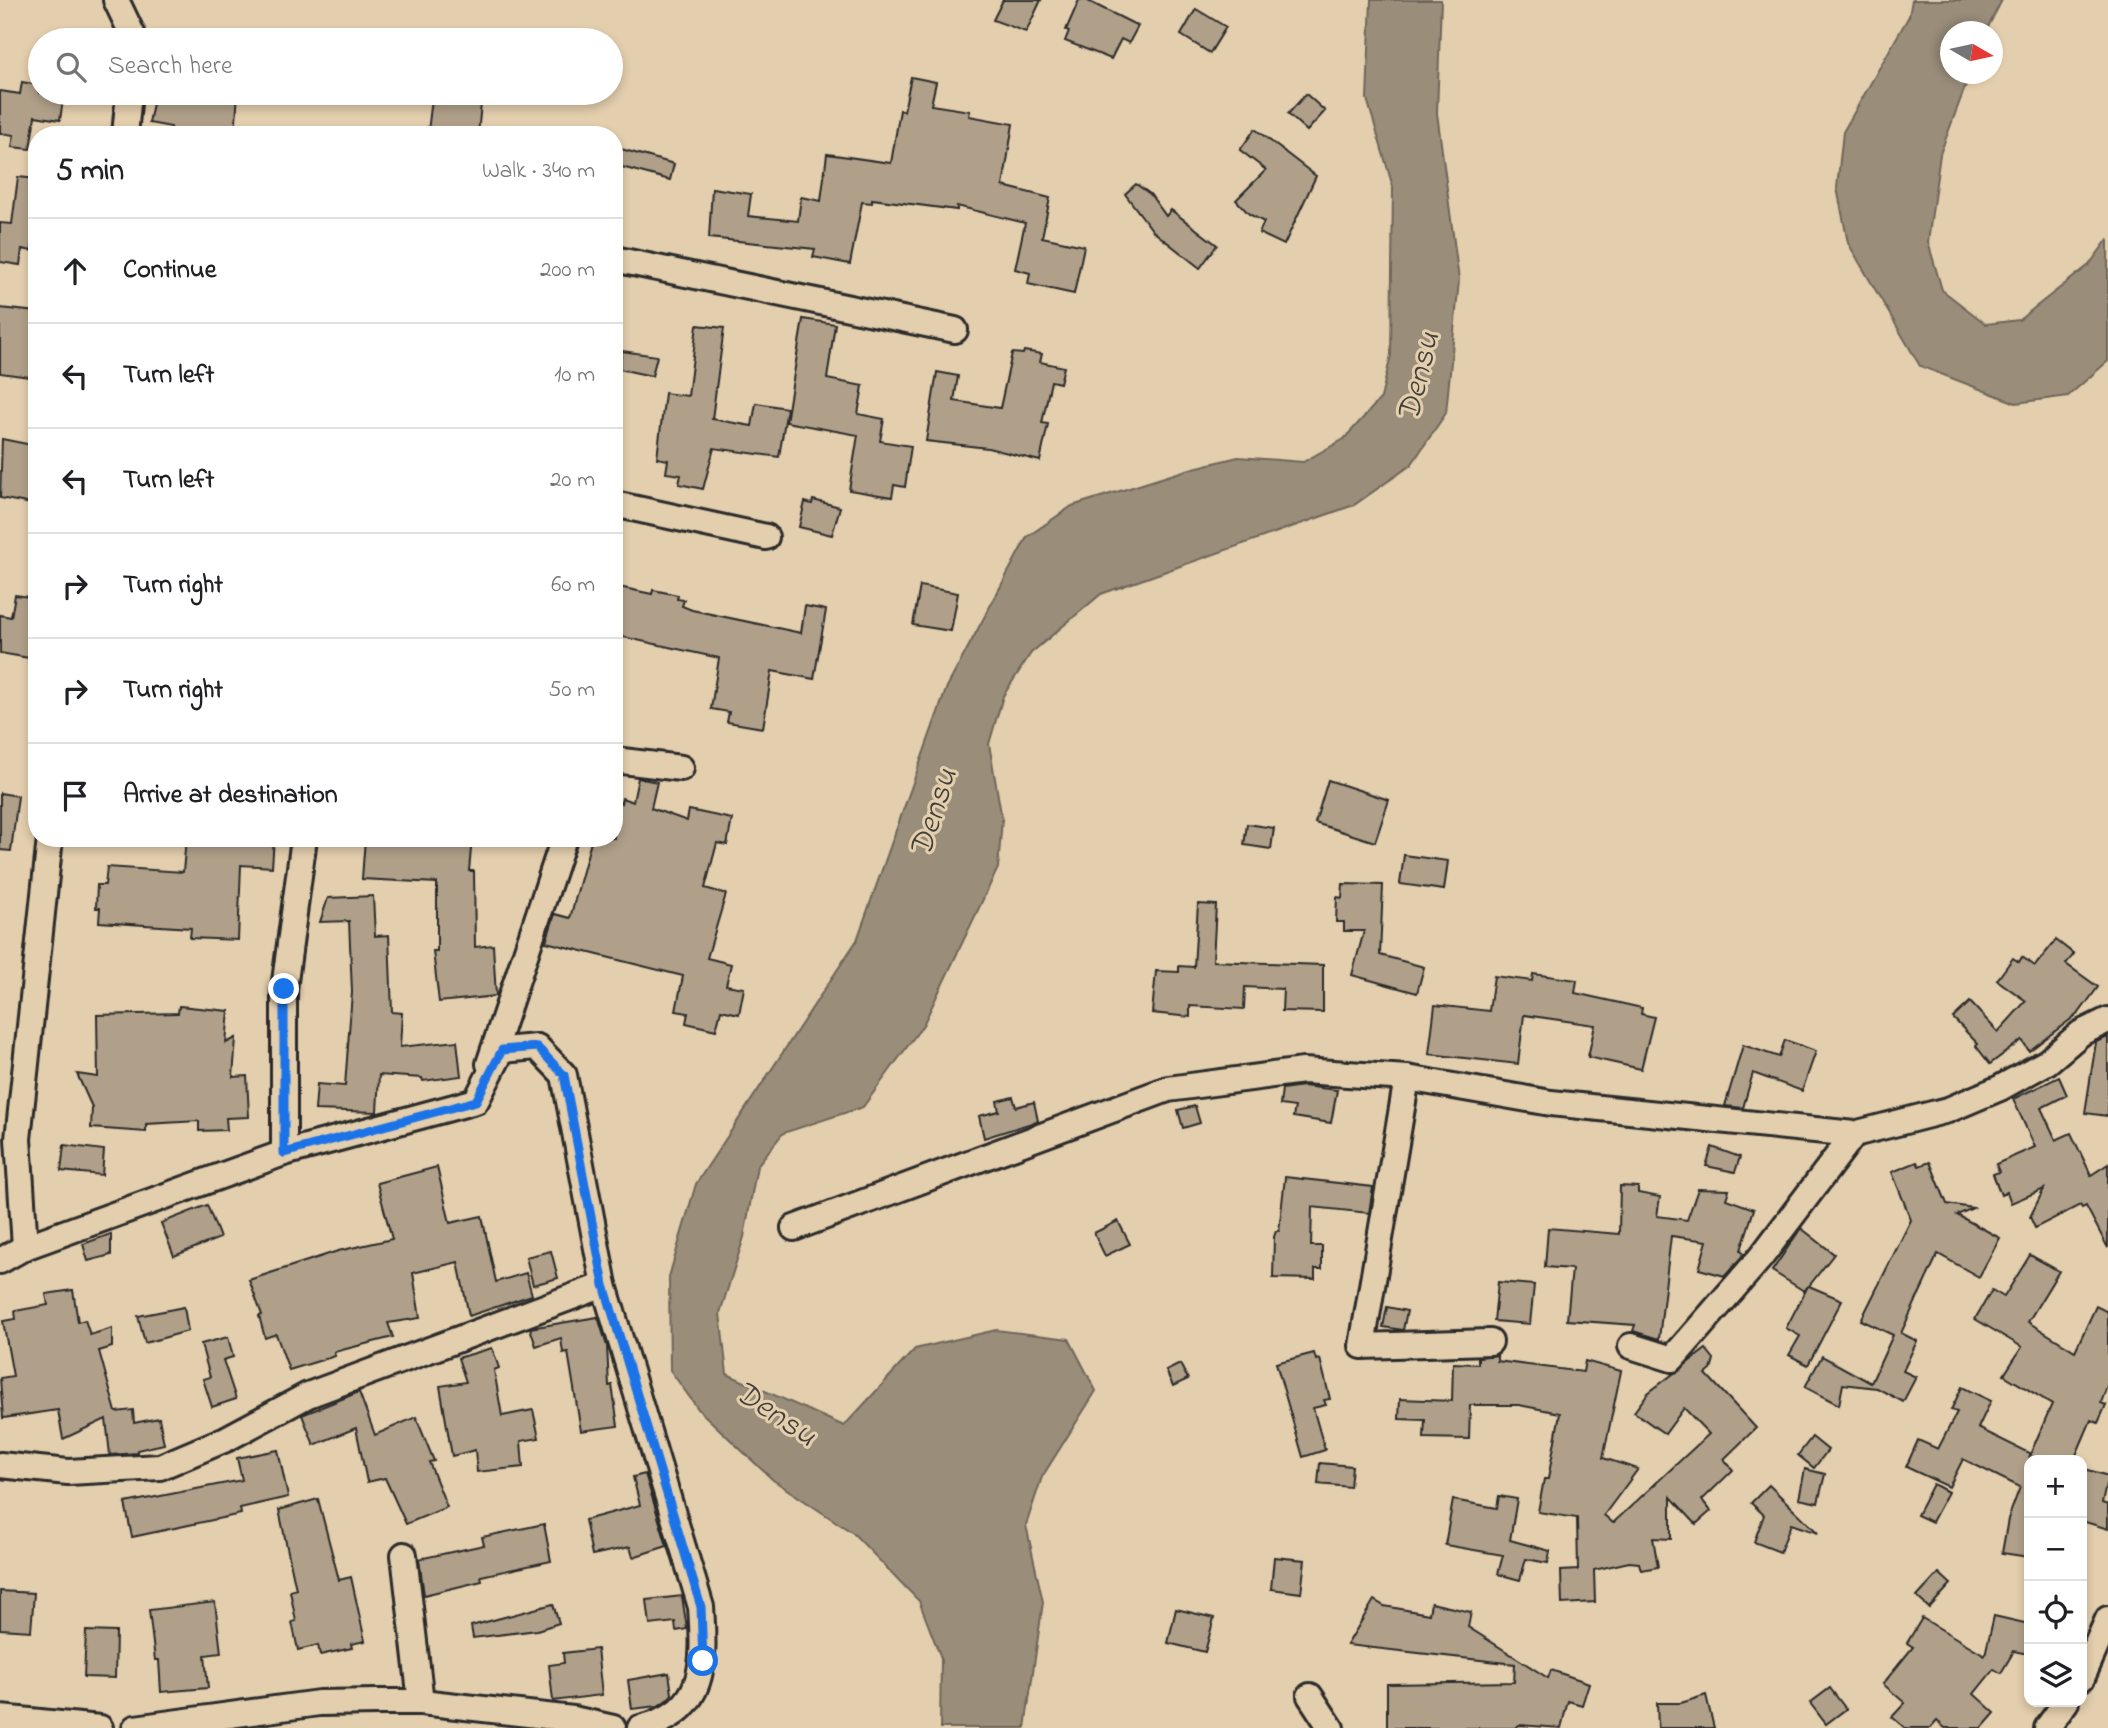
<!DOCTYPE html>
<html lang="en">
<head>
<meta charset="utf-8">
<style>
  :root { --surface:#fff; --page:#f2f2f2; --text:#202124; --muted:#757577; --line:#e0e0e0 }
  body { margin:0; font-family:"Indie Flower",sans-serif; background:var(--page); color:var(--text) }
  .controls { position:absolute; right:21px; bottom:21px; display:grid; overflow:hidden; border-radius:14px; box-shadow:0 4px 10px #0003 }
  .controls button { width:63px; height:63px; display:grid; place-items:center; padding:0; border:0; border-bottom:2px solid var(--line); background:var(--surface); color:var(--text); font:35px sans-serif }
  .compass { position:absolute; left:1940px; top:21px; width:63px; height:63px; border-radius:50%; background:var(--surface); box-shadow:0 4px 10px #0003; rotate:99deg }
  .stop { position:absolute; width:21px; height:21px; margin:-16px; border:5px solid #1a73e8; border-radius:50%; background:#fff }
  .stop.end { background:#1a73e8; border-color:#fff; box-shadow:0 2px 7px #0008 }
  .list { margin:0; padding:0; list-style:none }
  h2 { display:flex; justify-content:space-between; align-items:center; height:91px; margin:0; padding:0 28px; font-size:30px }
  h2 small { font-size:23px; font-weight:400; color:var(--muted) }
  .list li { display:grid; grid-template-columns:46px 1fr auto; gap:21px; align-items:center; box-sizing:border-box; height:105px; padding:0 28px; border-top:2px solid var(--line) }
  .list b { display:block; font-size:26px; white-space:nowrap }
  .list em { font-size:23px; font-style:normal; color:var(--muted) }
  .icon { flex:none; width:38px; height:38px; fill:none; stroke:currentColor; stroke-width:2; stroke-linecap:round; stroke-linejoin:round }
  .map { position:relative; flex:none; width:2108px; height:1728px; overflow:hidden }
  .search { position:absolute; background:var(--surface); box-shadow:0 4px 10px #0003; left:28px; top:28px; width:595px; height:77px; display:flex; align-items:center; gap:18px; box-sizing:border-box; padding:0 24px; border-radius:38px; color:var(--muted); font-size:26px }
  .panel { position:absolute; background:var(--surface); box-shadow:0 4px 10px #0003; left:28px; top:126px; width:595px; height:721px; border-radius:28px }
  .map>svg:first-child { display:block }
  .water { fill:#9a8d7a; stroke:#6e665a; stroke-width:2 }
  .building { fill:#b0a089; stroke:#2b2b2b; stroke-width:2 }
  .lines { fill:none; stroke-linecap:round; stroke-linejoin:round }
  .minor-casing { stroke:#2b2b2b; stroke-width:30 }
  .minor { stroke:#e3cead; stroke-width:24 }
  .route { stroke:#1a73e8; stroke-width:9 }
  .labels { text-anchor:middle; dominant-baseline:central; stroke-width:6; stroke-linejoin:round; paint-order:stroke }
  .water-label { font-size:33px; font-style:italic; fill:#413f3b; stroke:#e3cead }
</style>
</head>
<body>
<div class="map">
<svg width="2108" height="1728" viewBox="0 0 2108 1728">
  <rect width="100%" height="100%" fill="#e3cead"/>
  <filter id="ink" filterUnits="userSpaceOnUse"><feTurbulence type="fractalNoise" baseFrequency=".0143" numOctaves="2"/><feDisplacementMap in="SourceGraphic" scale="14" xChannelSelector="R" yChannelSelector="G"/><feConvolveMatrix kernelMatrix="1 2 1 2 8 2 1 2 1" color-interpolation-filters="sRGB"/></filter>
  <g filter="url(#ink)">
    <!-- water -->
    <g class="water">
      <path d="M1371,0H1441L1437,113L1459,280L1446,413L1411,465L1354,505L1101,594L1031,653L1003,696L989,744L1002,819L998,868L923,1025L863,1107L783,1133L757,1166L744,1237L720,1313L727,1374L844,1426L915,1349L996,1330L1069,1339L1096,1391L1042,1477L1026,1525L1043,1602L1025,1728H940L941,1658L919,1601L853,1533L773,1480L699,1410L670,1370L669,1277L696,1184L857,940L947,687L1027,537L1072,506L1190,469L1238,457L1303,462L1344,439L1381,398L1391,355L1393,187L1367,99Z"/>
      <path d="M1912,0H2002L1986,31L1951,32V74H1970L1940,154L1928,242L1942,290L1986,324L2019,320L2089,265L2108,239V361L2068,396L2016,403L1920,366L1848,243L1837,188L1843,132L1909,16Z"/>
    </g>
    <!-- building -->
    <g class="building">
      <path d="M1003,0H1041L1026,32L993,20Z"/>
      <path d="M1079,0H1086L1138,26L1129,43L1121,39L1111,59L1065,41L1069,31L1066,30Z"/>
      <path d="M1196,9L1226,27L1210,53L1181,35Z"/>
      <path d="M911,77L936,82L931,105L970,111L969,116L1013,124L1003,186L1050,198L1042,237L1084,246L1074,294L1028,284L1030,273L1015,269L1025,223L957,206V210L872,199V203L862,202L850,264L813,257L815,249L709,238L712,188L751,194L748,216L798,221L801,197L821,201L827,154L891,163L900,110L904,111Z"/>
      <path d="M22,82L40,85V93H64L60,120L35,116L30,149L12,147L14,135L0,133V91L20,94Z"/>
      <path d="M155,93H238L235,135H171V127L149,123Z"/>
      <path d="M1306,94L1325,111L1307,131L1288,114Z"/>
      <path d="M432,98L481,103L478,135L428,132Z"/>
      <path d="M1255,129L1316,176L1284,245L1259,233L1264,222L1249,214L1236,200L1266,170L1240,150Z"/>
      <path d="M614,147L674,164L670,180L614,165Z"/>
      <path d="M18,177L37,179L32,251L22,249L20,265L0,262V223L12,224Z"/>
      <path d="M1136,184L1150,194L1166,216L1171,210L1217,245L1200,268L1153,231L1125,194Z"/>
      <path d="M0,308L37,312V378L0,373Z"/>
      <path d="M803,319L835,324L827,379L863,386L858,414L884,419L880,441L911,446L905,487L894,485L892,497L849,490L858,435L786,422Z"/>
      <path d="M697,325L724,328L712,419L752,426L756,403L787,408L779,457L714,448L703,489L679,484L681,475L666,473L668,460L657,458L665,393L688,396Z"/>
      <path d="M622,351L657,356L652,376L619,369Z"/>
      <path d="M1024,351L1042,354L1040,362L1064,367L1060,383L1051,381L1042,423L1048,424L1040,461L988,448L926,441L937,372L958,376L954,401L1000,408L1012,353L1023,354Z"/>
      <path d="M2,439L37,446V505L0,498Z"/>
      <path d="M813,500L840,507L832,535L799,527L805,502L812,504Z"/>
      <path d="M614,586L652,594L653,590L678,595L677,599L684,600L682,606L692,610L801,633L805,606L826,610L814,679L772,671L763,728L727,722L729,712L711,709L719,658L614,635Z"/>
      <path d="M920,586L958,593L951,631L913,625Z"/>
      <path d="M15,595L37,598L29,658L0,653V615L11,617Z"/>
      <path d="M638,778L657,782L651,808L687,821L689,810L732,819L727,845L717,843L705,888L726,894L707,958L731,964L726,985L744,988L739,1014L721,1010L716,1030L686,1023L688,1013L676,1011L683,976L546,942L555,914L570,918L592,838H614V800L621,803L622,798L633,802Z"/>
      <path d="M1328,780L1389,800L1375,842L1315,823Z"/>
      <path d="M0,793L18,796L11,851L0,850Z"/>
      <path d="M1247,824L1274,828L1271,849L1244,845Z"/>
      <path d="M186,838H274L272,867L241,865L238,940L190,938L191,928L99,922L100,908H96L97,885H105L107,867L183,872Z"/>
      <path d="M365,838H472L469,871H474L475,947L493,945L496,996L439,1002L433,951H437V883L362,879Z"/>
      <path d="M1404,855L1448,861L1444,890L1400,884Z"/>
      <path d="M1343,884L1383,885L1380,955L1424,967L1417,993L1352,975L1364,931H1344V922H1336L1337,897L1342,898Z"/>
      <path d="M373,896L375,936L389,935L392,1012L402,1013L400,1047L457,1041L461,1076L423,1081L422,1078L379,1075L377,1112L315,1110L317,1084L345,1086L352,992L349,921L320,922L328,898Z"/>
      <path d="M1198,904L1216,905L1213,961L1323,965V1012L1282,1011L1283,989L1245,987L1244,1009L1190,1006V1017L1152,1013L1156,971L1179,972V966L1194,967Z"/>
      <path d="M2056,940L2074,954L2066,964L2098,987L2079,1013L2029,1051L2022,1040L1990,1064L1976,1046L1978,1044L1953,1018L1970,1002L1998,1032L2026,1001L1997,980L2013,958L2019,962L2022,957L2035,966Z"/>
      <path d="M1533,974L1577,980L1575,993L1642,1008L1641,1014L1654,1017L1641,1069L1588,1057L1595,1025L1524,1015L1518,1064L1429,1054L1435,1005L1489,1011L1494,976L1532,981Z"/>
      <path d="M179,1006L229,1011L226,1043L236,1038L233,1077L247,1076L249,1117L226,1118L227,1130L199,1131V1121L146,1124V1132L91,1128L92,1107L77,1074L98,1077L97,1015L178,1013Z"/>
      <path d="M2108,1037V1116L2085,1113L2096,1042Z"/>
      <path d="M1785,1040L1816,1051L1802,1091L1753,1073L1743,1108L1725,1106L1743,1045L1779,1057Z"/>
      <path d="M2059,1077L2067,1095L2041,1108L2056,1140L2071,1133L2091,1175L2108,1164V1248L2086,1206L2082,1208L2080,1205L2035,1228L2030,1217L2044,1189L2011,1203L2007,1192L2001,1195L1993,1174L1999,1172L1996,1164L2035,1147L2013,1099Z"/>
      <path d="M1303,1086L1337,1090L1331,1123L1293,1117L1295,1107L1280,1105L1282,1089Z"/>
      <path d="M1013,1097L1016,1107L1034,1102L1038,1121L984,1138L979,1116L999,1111L997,1101Z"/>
      <path d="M1195,1106L1200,1123L1183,1128L1178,1110Z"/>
      <path d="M64,1145L104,1150L102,1175L61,1171Z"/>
      <path d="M1712,1147L1740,1157L1735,1172L1706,1166Z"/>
      <path d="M1917,1162L1919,1166L1930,1162L1947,1204L1973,1208L1957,1215L2000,1238L1979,1277L1938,1254L1901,1333L1917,1341L1903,1371L1916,1377L1903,1402L1877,1388L1843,1384L1839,1405L1805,1387L1822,1356L1871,1383L1893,1335L1861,1320L1911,1220L1892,1172Z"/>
      <path d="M437,1167L450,1223L482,1216L496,1282L526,1273L532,1295L469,1316L458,1262L413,1273L420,1318L388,1323L393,1337L334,1352L335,1356L289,1370L276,1334L265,1338L259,1316L262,1315L249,1280L338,1251L392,1239L377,1183Z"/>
      <path d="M1285,1177L1373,1187L1369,1213L1312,1207L1311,1246H1322V1269H1315V1279L1273,1278L1274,1237L1276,1231H1279Z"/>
      <path d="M1620,1186L1638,1187V1193L1660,1197L1657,1216L1687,1220L1698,1189L1729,1190L1726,1199L1754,1209L1741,1250L1744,1254L1725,1276L1699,1269L1707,1241L1671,1236L1659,1339L1633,1331L1635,1325L1567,1320L1572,1269L1545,1267L1548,1228L1619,1234Z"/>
      <path d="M207,1205L220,1238L174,1256L161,1223Z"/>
      <path d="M1118,1221L1130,1244L1105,1256L1094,1233Z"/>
      <path d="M1801,1228L1834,1254L1809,1286L1842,1300L1808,1365L1789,1355L1800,1336L1786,1328L1808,1286L1804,1291L1772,1271Z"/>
      <path d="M111,1234V1255L88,1261L83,1244Z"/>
      <path d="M551,1251L558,1278L533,1285L526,1257Z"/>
      <path d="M2030,1255L2059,1271L2028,1322L2075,1351L2096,1306L2108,1312V1383L2101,1403L2106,1405L2098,1423L2091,1420L2074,1460H2029V1557L2002,1553L2008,1519L2020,1487L1963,1459L1949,1487L1906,1467L1918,1440L1938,1449L1957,1412L1951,1410L1962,1387L1991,1401L1978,1428L2029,1453V1457L2052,1404L2004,1375L2022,1347L1975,1319L1992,1290L2004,1297Z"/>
      <path d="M1498,1282L1534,1285L1530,1324L1494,1321Z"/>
      <path d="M73,1290L78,1322L85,1320L90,1335L112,1328V1347L99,1351L116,1412L133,1410L134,1423L159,1418L164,1444L137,1450V1453L110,1455L106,1419L63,1439L58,1410L3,1418L0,1378L13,1376L3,1321L16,1319L15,1311L48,1305L46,1294Z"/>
      <path d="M184,1307L188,1331L145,1343L138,1316Z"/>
      <path d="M1387,1307L1407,1311L1403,1330L1383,1327Z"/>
      <path d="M598,1317L607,1346L609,1386L612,1385L618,1426L581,1431L568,1352L563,1353L561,1338L536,1346L530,1328Z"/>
      <path d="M228,1337L233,1357L223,1360L236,1399L212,1407L203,1379L210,1377L201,1344Z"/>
      <path d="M492,1348L499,1368L494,1370L502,1416L533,1410L539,1438L521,1441L523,1467L477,1472L475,1450L452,1456L440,1386L466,1382L458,1358Z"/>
      <path d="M1706,1349L1714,1359L1711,1370L1706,1374L1756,1428L1724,1459L1733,1470L1702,1500L1711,1511L1696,1524L1671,1497V1539L1653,1538L1658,1567L1641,1570L1639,1563L1629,1562L1594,1570L1595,1602L1562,1604L1561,1571L1578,1570L1577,1518L1538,1512L1544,1479H1548L1560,1413L1519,1405H1470L1469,1439L1424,1438L1425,1420L1399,1419L1400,1399L1452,1401L1453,1363L1478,1364V1357L1497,1355V1361L1583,1372L1585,1361L1621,1371L1603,1458L1638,1469L1604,1515L1613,1523L1709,1434L1684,1408L1665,1434L1634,1412L1648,1393Z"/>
      <path d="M1314,1353L1316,1360L1320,1359L1330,1399L1324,1400L1326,1405L1313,1408L1325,1450L1303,1457L1276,1363Z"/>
      <path d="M1180,1364L1188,1379L1173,1386L1166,1371Z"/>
      <path d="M359,1392L375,1435L416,1417L434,1461L429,1462L447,1507L406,1524L385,1478L367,1482L356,1428L314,1445L302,1415Z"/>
      <path d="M1812,1437L1828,1450L1814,1468L1798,1455Z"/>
      <path d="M278,1450L288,1497L240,1508L241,1514L132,1537L125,1503L242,1480L237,1458Z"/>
      <path d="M1320,1463L1352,1466L1350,1487L1318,1484Z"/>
      <path d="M2082,1468L2108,1476L2102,1503L2108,1505V1529L2082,1521Z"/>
      <path d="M1805,1469L1825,1474L1818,1503L1799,1499Z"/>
      <path d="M645,1474L667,1546L633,1557L630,1547L592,1555L585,1520L640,1505L633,1477Z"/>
      <path d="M1933,1484L1948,1492L1932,1522L1917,1515Z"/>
      <path d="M1769,1485L1818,1533L1791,1524L1780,1552L1754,1542L1764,1515L1751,1503Z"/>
      <path d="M1499,1496L1517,1499L1510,1540L1550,1551L1548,1563L1526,1559L1520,1580L1498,1574L1503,1555L1445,1545L1453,1500L1497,1508Z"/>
      <path d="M318,1499L339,1580L351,1577L365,1641L351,1644L352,1648L320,1655L318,1645L298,1650L292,1622L296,1621L290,1591L296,1589L279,1510Z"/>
      <path d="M544,1524L551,1561L481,1576L482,1581L424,1595L419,1559L484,1545L482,1537Z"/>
      <path d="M1274,1557L1305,1560L1301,1593L1271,1589Z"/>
      <path d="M1939,1573L1951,1584L1929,1608L1917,1597Z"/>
      <path d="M0,1591L34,1593L31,1631L0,1629Z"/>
      <path d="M682,1596L687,1629L676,1631L675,1622L650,1625L647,1600Z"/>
      <path d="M1374,1600L1384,1606L1429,1614L1431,1603L1471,1612L1468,1627L1548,1678L1551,1670L1589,1683L1582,1705L1568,1701L1561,1728L1519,1725L1516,1728H1387V1684L1514,1682L1515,1664L1347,1645Z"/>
      <path d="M215,1602L221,1653L205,1655L208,1688L161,1692L159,1660H155L149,1610Z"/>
      <path d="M553,1604L559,1623L537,1630L473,1638L471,1626Z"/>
      <path d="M1176,1609L1214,1618L1205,1652L1168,1643Z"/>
      <path d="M1994,1616L2029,1624V1654L2014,1651L2001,1673L1994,1669L1974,1694L1995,1713L1982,1728H1945L1937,1721L1931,1728H1905L1892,1717L1905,1703L1883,1684L1913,1647L1907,1643L1922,1618L1985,1655Z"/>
      <path d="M86,1631L116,1632L115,1678L84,1677Z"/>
      <path d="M597,1649L602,1695L553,1701L549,1665L564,1663L563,1653Z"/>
      <path d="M669,1673L672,1694L668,1699L658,1706L632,1709L628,1680Z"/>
      <path d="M1830,1688L1846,1709L1826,1724L1810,1703Z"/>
      <path d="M1706,1695L1714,1728H1658L1657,1703H1681Z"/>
    </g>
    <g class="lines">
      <!-- minor casing -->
      <g class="minor-casing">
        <g id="minor">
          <path d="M116,0L135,40"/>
          <path d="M125,135L129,93"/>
          <path d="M614,259L955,330"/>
          <path d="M614,504L766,537"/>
          <path d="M614,760L681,768"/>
          <path d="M489,1064L564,838"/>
          <path d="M1407,1078L1362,1346L1490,1342"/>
          <path d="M284,1153V989L304,838"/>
          <path d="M794,1228L1168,1089L1303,1071L1407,1078L1551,1103L1854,1134L1948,1110L2000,1088L2047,1062L2081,1033L2108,1020"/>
          <path d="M25,1247L18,1139L50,838"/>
          <path d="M0,1261L25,1247L284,1153L476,1101L502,1050L537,1047L564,1075L604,1285L701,1607C705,1665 706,1712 640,1728"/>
          <path d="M1631,1346L1672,1359L1761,1257L1854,1134"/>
          <path d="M0,1465L68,1472L160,1467L226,1439L308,1395L604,1285"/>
          <path d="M404,1555L421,1702"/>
          <path d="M2082,1678L2108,1619"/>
          <path d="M1310,1696L1331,1728"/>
          <path d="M0,1718L100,1728"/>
          <path d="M135,1728L319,1703L377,1702H421L573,1719L613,1728"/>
          <path d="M2047,1728L2066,1702"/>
        </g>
      </g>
      <!-- minor -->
      <use href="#minor" class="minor"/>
    </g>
  </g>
  <g class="lines" filter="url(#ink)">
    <!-- route -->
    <path class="route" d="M284,989V1153L476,1101L502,1050L537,1047L564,1075L604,1285L701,1607L703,1661"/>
  </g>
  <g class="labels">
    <!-- water labels -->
    <g class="water-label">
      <text transform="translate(1420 377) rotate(-76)">Densu</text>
      <text transform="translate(935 813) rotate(-72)">Densu</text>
      <text transform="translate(775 1415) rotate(34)">Densu</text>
    </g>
  </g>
</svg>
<div class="controls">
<button>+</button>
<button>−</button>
<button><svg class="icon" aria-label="locate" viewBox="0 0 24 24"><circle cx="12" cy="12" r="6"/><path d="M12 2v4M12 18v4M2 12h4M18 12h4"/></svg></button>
<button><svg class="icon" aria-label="layers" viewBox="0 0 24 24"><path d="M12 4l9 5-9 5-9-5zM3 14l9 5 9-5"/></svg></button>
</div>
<svg class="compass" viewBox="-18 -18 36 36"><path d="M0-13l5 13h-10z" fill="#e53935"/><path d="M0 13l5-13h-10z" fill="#757577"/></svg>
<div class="stop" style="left:703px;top:1661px"></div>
<div class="stop end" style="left:284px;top:989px"></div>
<div class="search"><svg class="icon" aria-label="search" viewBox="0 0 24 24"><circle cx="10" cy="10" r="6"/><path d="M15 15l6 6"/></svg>Search here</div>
<section class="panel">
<h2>5 min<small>Walk · 340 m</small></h2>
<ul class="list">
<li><svg class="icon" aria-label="ahead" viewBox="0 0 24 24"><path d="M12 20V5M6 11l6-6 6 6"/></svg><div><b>Continue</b></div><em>200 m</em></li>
<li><svg class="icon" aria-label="left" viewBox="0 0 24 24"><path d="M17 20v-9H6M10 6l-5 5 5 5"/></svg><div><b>Turn left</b></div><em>10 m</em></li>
<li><svg class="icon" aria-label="left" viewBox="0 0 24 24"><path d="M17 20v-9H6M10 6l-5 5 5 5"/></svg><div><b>Turn left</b></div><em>20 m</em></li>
<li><svg class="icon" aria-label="right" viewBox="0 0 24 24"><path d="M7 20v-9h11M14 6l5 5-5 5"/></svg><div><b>Turn right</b></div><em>60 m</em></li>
<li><svg class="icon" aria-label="right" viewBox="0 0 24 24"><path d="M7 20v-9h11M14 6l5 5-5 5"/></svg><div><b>Turn right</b></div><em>50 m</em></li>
<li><svg class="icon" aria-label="arrive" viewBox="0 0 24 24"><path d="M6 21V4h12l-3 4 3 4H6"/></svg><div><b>Arrive at destination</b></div></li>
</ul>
</section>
</div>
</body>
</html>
